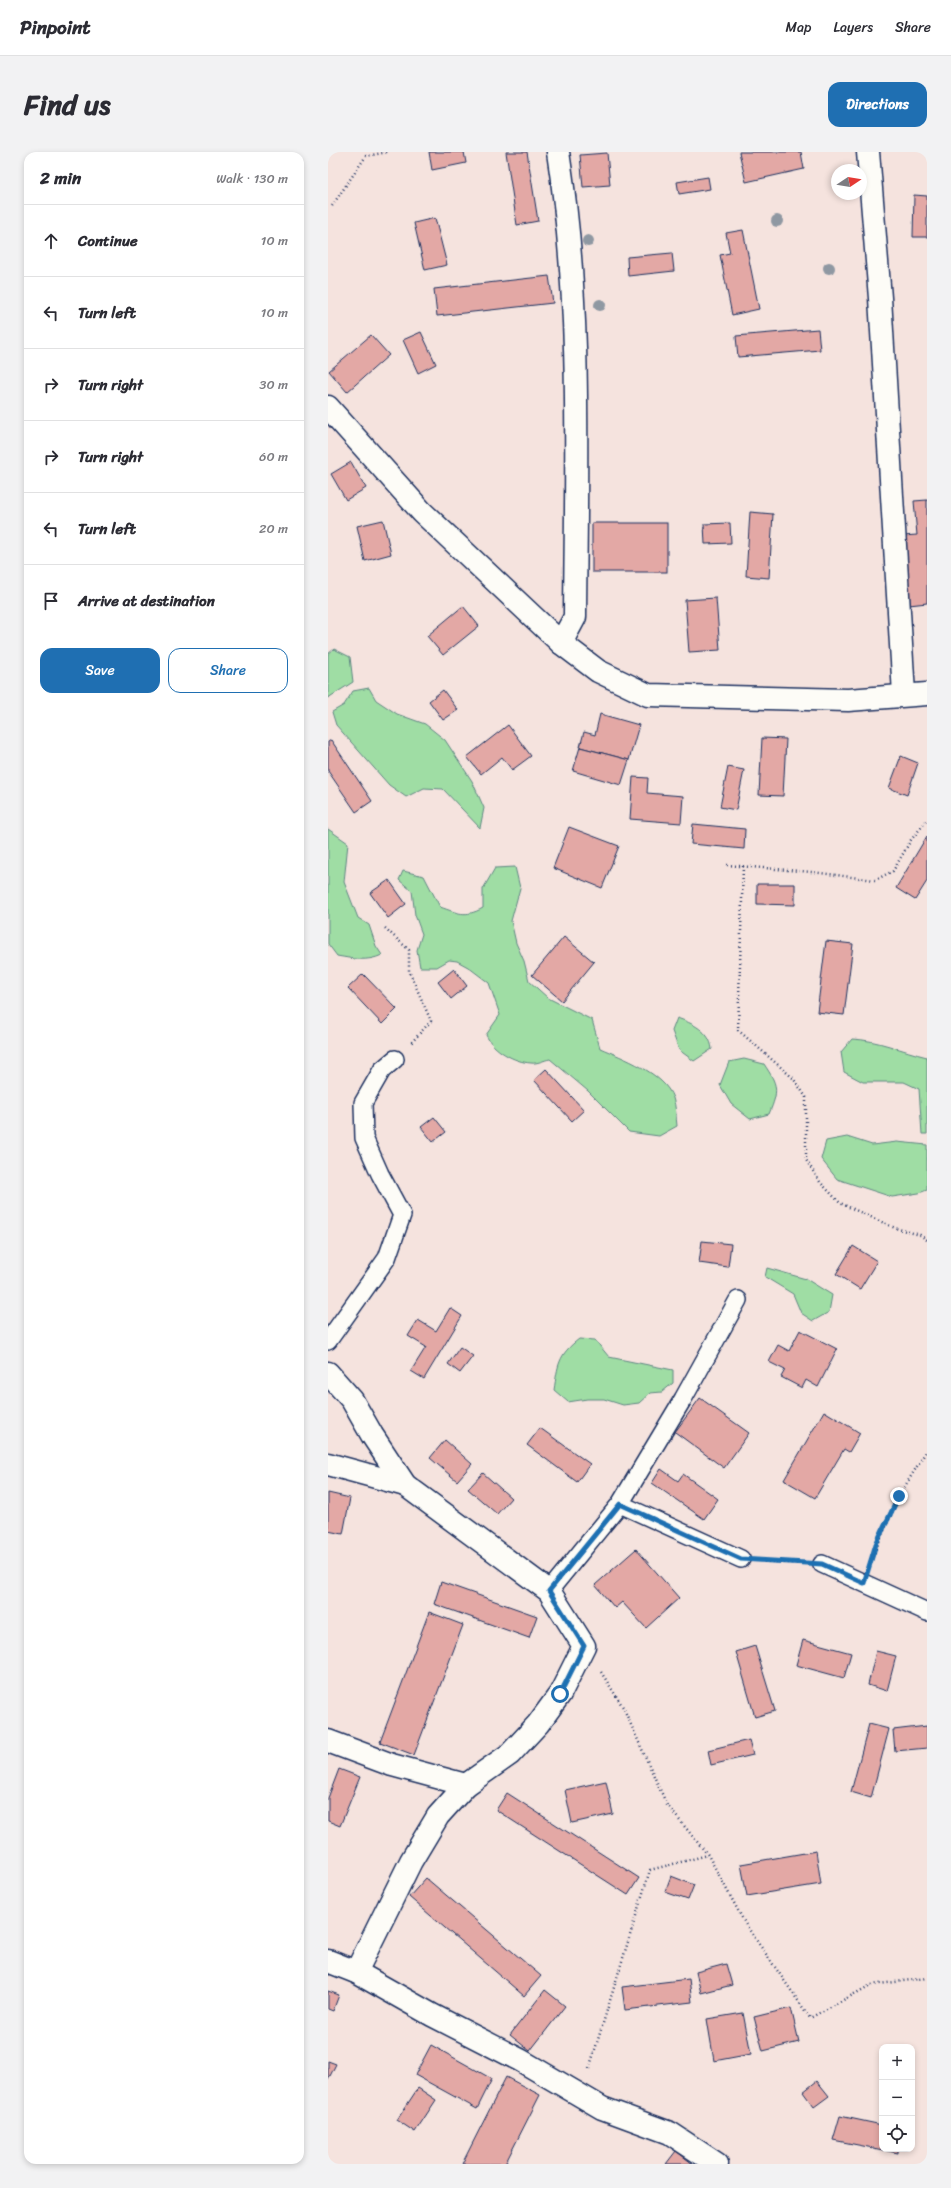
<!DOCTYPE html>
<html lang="en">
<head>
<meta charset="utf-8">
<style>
  :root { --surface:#fff; --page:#f2f2f3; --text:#2b2b33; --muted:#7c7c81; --line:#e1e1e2; --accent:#1f6fb2 }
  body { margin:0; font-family:Sriracha,sans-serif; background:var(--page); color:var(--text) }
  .controls { position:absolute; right:12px; bottom:12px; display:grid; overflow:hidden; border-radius:8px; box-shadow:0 2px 6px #0003 }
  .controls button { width:36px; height:36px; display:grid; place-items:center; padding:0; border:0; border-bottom:1px solid var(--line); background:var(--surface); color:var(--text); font:20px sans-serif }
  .compass { position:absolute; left:503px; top:12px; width:36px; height:36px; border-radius:50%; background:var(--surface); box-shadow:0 2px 6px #0003; rotate:78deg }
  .stop { position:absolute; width:12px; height:12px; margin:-9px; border:3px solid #1f6fb2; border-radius:50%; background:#fff }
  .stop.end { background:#1f6fb2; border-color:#fff; box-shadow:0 1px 4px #0008 }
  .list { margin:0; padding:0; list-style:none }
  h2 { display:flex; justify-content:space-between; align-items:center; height:52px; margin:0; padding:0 16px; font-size:17px }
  h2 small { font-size:13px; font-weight:400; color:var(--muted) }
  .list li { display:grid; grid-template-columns:26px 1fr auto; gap:12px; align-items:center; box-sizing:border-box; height:72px; padding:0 16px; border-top:1px solid var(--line) }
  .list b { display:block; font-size:15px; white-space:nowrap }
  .list em { font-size:13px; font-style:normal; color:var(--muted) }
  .actions { display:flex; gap:8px; padding:12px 16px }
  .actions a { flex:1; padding:9px 0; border:1px solid var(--accent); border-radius:12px; text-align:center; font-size:14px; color:var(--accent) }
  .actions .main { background:var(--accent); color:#fff }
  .icon { flex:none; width:22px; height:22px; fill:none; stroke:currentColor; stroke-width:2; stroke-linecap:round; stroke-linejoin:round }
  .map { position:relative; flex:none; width:599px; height:2012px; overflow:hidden; border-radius:12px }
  header { display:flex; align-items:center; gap:24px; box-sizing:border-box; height:56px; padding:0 20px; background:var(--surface); border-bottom:1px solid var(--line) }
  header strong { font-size:19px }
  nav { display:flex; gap:22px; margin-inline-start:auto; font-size:14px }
  .intro { display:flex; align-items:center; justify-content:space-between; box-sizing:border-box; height:96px; padding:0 24px }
  h1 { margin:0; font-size:28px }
  .button { padding:10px 18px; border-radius:12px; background:var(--accent); color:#fff; font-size:14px; font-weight:700 }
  main { display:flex; gap:24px; padding:0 24px }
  aside { flex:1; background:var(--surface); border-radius:12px; box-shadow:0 2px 6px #0003 }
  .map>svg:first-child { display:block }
  .green { fill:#9fdda4; stroke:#5d8681 }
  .building { fill:#e3a8a5; stroke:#1b2f5e }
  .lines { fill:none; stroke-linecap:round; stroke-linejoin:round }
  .service-casing { stroke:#1b2f5e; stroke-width:20 }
  .minor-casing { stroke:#1b2f5e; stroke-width:25 }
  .path { stroke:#1b2f5e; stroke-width:2.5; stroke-dasharray:1 3; stroke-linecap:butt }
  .service { stroke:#fdfcf7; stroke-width:17 }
  .minor { stroke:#fdfcf7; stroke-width:22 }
  .tree { fill:#8f98a2 }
  .route { stroke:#1f6fb2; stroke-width:5 }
</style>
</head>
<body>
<header>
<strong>Pinpoint</strong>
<nav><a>Map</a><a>Layers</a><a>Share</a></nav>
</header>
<div class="intro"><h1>Find us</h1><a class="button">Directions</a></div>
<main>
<aside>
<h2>2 min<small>Walk · 130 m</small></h2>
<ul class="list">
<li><svg class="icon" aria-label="ahead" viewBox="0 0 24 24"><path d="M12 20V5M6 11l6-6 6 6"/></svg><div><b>Continue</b></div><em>10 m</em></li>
<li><svg class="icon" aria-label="left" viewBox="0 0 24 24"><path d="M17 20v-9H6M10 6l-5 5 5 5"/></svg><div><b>Turn left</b></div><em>10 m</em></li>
<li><svg class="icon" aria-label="right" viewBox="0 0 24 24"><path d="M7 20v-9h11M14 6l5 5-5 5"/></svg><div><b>Turn right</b></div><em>30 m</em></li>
<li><svg class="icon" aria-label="right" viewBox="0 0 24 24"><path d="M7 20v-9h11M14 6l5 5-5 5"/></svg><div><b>Turn right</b></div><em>60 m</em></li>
<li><svg class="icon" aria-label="left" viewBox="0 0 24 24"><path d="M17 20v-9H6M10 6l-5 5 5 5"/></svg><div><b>Turn left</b></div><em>20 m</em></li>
<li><svg class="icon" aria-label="arrive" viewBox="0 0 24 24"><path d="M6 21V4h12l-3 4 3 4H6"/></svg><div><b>Arrive at destination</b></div></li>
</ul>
<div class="actions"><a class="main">Save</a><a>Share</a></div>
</aside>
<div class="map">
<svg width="599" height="2012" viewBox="0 0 599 2012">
  <rect width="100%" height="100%" fill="#f5e3de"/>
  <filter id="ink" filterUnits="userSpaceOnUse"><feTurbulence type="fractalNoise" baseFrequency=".025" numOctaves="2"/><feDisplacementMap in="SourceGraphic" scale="8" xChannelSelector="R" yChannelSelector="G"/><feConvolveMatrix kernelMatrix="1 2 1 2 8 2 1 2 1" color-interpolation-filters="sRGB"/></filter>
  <g filter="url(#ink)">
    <!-- green -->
    <g class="green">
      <path d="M6,497L22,505L25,530L0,546V502Z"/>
      <path d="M41,536L48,548L69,562L97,572L117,588L144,629L156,656L152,676L115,637L96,636L78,645L61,633L8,573L4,560L16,553L25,539Z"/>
      <path d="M0,677L20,691L16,730L30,766L41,773L48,794L54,803C39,810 26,807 9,804L0,792Z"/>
      <path d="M187,715L192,736L183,769L188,791L196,809L201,829L220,846L264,868L272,896C295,906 336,921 345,946C348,954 348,966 349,974L331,984L301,980L260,939L222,907C216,908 209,912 203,911C186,910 165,898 158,883L172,863L161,831L140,815L129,809L121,808L109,815H92L89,798L94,782L87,763L84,739L71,728L75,719L96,724L112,755C130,761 137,766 155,756V737L167,716Z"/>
      <path d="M349,866C364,871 382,879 384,897L366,909L351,898L344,879Z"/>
      <path d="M524,887C550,888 574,899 599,905V982H594L591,937L576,930H535L516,920L513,900Z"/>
      <path d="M416,907L436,912C450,933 451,938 441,962L422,967L403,952L392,933L401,910Z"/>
      <path d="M519,985L544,993L569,990L599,993V1038L591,1041L564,1045L509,1027L493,1007L498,989Z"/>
      <path d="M439,1116L478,1127L504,1143L501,1160L485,1169L473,1161L465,1142L437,1125Z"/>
      <path d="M251,1187L267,1188L281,1205L345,1218V1231L334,1240L322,1241L311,1251L295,1253L276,1247H259L240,1250L226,1238C230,1213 230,1203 251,1187Z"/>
    </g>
    <!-- building -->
    <g class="building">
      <path d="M101,0H136L138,11L104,18Z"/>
      <path d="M178,0H199L210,69L189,73Z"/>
      <path d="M411,0H473L476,17L418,30Z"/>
      <path d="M279,1L282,33L255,35L252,3Z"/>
      <path d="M380,25L382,37L351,42L349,30Z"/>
      <path d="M586,43L599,44V85H585Z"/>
      <path d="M107,66L119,113L97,118L86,71Z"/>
      <path d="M415,78L431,157L404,163L392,103L402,101L398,81Z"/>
      <path d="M344,101L346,119L300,124L299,105Z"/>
      <path d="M221,124L225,151L109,164L106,137Z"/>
      <path d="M490,177L492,198L410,205L408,184Z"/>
      <path d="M93,180L108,212L90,221L75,188Z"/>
      <path d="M43,183L61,203L19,240L1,219Z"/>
      <path d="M23,310L38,336L18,348L3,322Z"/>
      <path d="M599,348V451L581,453L575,384L589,383L586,349Z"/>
      <path d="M422,360L445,362L441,426L418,424Z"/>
      <path d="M55,368L63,402L37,409L29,374Z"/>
      <rect x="264" y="371" width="75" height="49"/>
      <path d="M402,371L403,391L377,392L376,372Z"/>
      <path d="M388,446L392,498L361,500L357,448Z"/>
      <path d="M135,454L151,474L115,503L99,484Z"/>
      <path d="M115,538L130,558L115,568L101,549Z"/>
      <path d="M272,562L311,573L301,608L252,595L256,580L267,583Z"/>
      <path d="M180,573L203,604L184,618L174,605L153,622L139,605Z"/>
      <path d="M434,586L458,587L455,644L431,643Z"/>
      <path d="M3,588L44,649L28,660L0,619V590Z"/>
      <path d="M252,595L301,608L293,633L245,619Z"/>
      <path d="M573,604L590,611L579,643L561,636Z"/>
      <path d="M400,615L416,618L408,658L392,655Z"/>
      <path d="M305,625L320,626L319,641L355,644L353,671L302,667Z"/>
      <path d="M365,672L417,677L416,697L363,692Z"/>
      <path d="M241,675L291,694L274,736L225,716Z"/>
      <path d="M599,684V729L587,748L568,736Z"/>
      <path d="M61,728L78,752L60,766L42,741Z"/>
      <path d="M429,732H467V753L429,752Z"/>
      <path d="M236,785L266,810L234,849L204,823Z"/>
      <path d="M498,789L525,792L516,863L489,860Z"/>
      <path d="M126,817L139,834L123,847L110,830Z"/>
      <path d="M35,822L69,857L54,872L20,836Z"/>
      <path d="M218,917L256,958L244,969L206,928Z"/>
      <path d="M106,965L118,980L105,990L93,975Z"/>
      <path d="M374,1089L403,1092L400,1115L371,1111Z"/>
      <path d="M525,1094L549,1109L532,1137L508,1122Z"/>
      <path d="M122,1156L134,1164L96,1227L83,1219L98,1195L80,1184L90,1168L108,1179Z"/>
      <path d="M472,1178L509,1197L490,1235L478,1228L474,1236L453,1225L457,1218L441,1210L450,1193L461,1199Z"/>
      <path d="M132,1195L145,1204L132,1221L120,1212Z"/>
      <path d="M372,1246L421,1281L396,1316L347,1280Z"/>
      <path d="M496,1259L532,1281L521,1300L516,1297L487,1346L456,1328Z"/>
      <path d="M212,1276L262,1312L249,1330L199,1293Z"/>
      <path d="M117,1288L144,1312L129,1329L102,1306Z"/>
      <path d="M333,1317L350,1329L355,1322L390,1347L376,1367L324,1331Z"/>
      <path d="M155,1321L183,1346L169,1362L140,1337Z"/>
      <path d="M0,1341L22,1346L15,1382L0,1379Z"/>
      <path d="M308,1397L351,1446L318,1476L294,1450L287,1456L267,1433Z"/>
      <path d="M113,1430L209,1464L201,1486L106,1452Z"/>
      <path d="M101,1460L135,1473L86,1603L52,1590Z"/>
      <path d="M475,1488L523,1501L516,1526L468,1513Z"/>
      <path d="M427,1494L447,1559L427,1565L408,1500Z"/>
      <path d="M548,1499L568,1504L559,1539L540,1533Z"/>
      <path d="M541,1572L561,1577L543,1646L523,1640Z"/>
      <path d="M599,1574V1596L567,1599L565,1578Z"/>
      <path d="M421,1588L425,1603L383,1613L380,1598Z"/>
      <path d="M11,1617L32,1625L12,1674L0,1669V1646Z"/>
      <path d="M278,1629L285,1662L244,1671L237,1638Z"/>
      <path d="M179,1641L311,1726L300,1743L168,1658Z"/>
      <path d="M488,1699L493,1732L419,1744L413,1712Z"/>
      <path d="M343,1724L366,1733L360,1748L337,1740Z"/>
      <path d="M98,1726L213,1824L196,1844L81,1745Z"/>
      <path d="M398,1812L404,1833L373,1841L368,1820Z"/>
      <path d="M361,1827L364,1850L297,1858L294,1835Z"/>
      <path d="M217,1838L237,1854L202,1899L182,1883Z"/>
      <path d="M0,1839L11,1843L5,1859L0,1857Z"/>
      <path d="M463,1856L471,1890L435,1899L426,1865Z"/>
      <path d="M415,1861L423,1902L386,1909L379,1867Z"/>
      <path d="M103,1893L164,1927L149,1957L87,1923Z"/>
      <path d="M0,1909L8,1912L0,1928Z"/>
      <path d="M178,1925L212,1943L177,2012H134Z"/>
      <path d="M489,1929L501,1944L486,1955L475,1940Z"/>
      <path d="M90,1936L108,1948L87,1980L69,1968Z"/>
      <path d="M512,1964L554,1973V1997H570V2001L505,1988Z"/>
      <path d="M348,1999L365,2012H338Z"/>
    </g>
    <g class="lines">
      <!-- service casing -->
      <g class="service-casing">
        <g id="service">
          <path d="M0,1189L59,1106L74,1063L52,1022L36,986L35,951L54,918L67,907"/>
          <path d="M292,1352L413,1407"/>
          <path d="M494,1412L599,1460"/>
          <path d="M221,1439L292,1352L355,1247L410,1148"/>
        </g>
      </g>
      <!-- minor casing -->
      <g class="minor-casing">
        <g id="minor">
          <path d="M230,0C254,153 248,310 247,465L233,491"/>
          <path d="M540,0L552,146L576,542"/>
          <path d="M0,255L94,360L233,491L270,519L320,543L520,548L599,542"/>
          <path d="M0,1221L24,1248L44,1283L77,1333L221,1439L256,1494L232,1542L210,1572L182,1602L138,1633L110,1664L83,1709L28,1820"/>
          <path d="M0,1312L77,1333"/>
          <path d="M0,1589L64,1613L138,1633"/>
          <path d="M0,1809L28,1820L104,1863L192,1908L274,1956L342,1981L389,2012"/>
        </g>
      </g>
      <!-- path -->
      <g class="path">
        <path d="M4,54L38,4L60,0"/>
        <path d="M399,713L484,720L547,728L565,719L583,688L599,668"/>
        <path d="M415,714L410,878L465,926L478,945V1008L492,1030L512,1051L567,1076L592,1083L599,1088"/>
        <path d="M57,776L81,798V819L103,869L83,891"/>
        <path d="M543,1408L571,1344L599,1298"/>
        <path d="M436,1409L471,1411"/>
        <path d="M273,1520L295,1555L339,1653L380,1703L418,1773L482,1866L543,1833L599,1826"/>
        <path d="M261,1917L322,1718L380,1703"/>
      </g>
      <!-- service -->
      <use href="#service" class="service"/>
      <!-- minor -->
      <use href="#minor" class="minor"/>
    </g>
    <!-- trees -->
    <g class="tree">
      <circle cx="449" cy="69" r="6"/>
      <circle cx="260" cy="89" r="6"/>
      <circle cx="501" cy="116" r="6"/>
      <circle cx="272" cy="153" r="6"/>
    </g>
  </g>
  <g class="lines" filter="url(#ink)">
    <!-- route -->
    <path class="route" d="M232,1542L256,1494L221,1439L292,1352L413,1407L494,1412L536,1431L548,1392L571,1344"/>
  </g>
</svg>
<div class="controls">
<button>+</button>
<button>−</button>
<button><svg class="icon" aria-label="locate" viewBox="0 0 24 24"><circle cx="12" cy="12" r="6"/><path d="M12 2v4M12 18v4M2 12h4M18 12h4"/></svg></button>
</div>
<svg class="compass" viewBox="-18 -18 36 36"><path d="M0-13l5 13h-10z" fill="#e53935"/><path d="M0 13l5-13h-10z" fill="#7c7c81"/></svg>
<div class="stop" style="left:232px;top:1542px"></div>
<div class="stop end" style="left:571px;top:1344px"></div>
</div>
</main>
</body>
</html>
